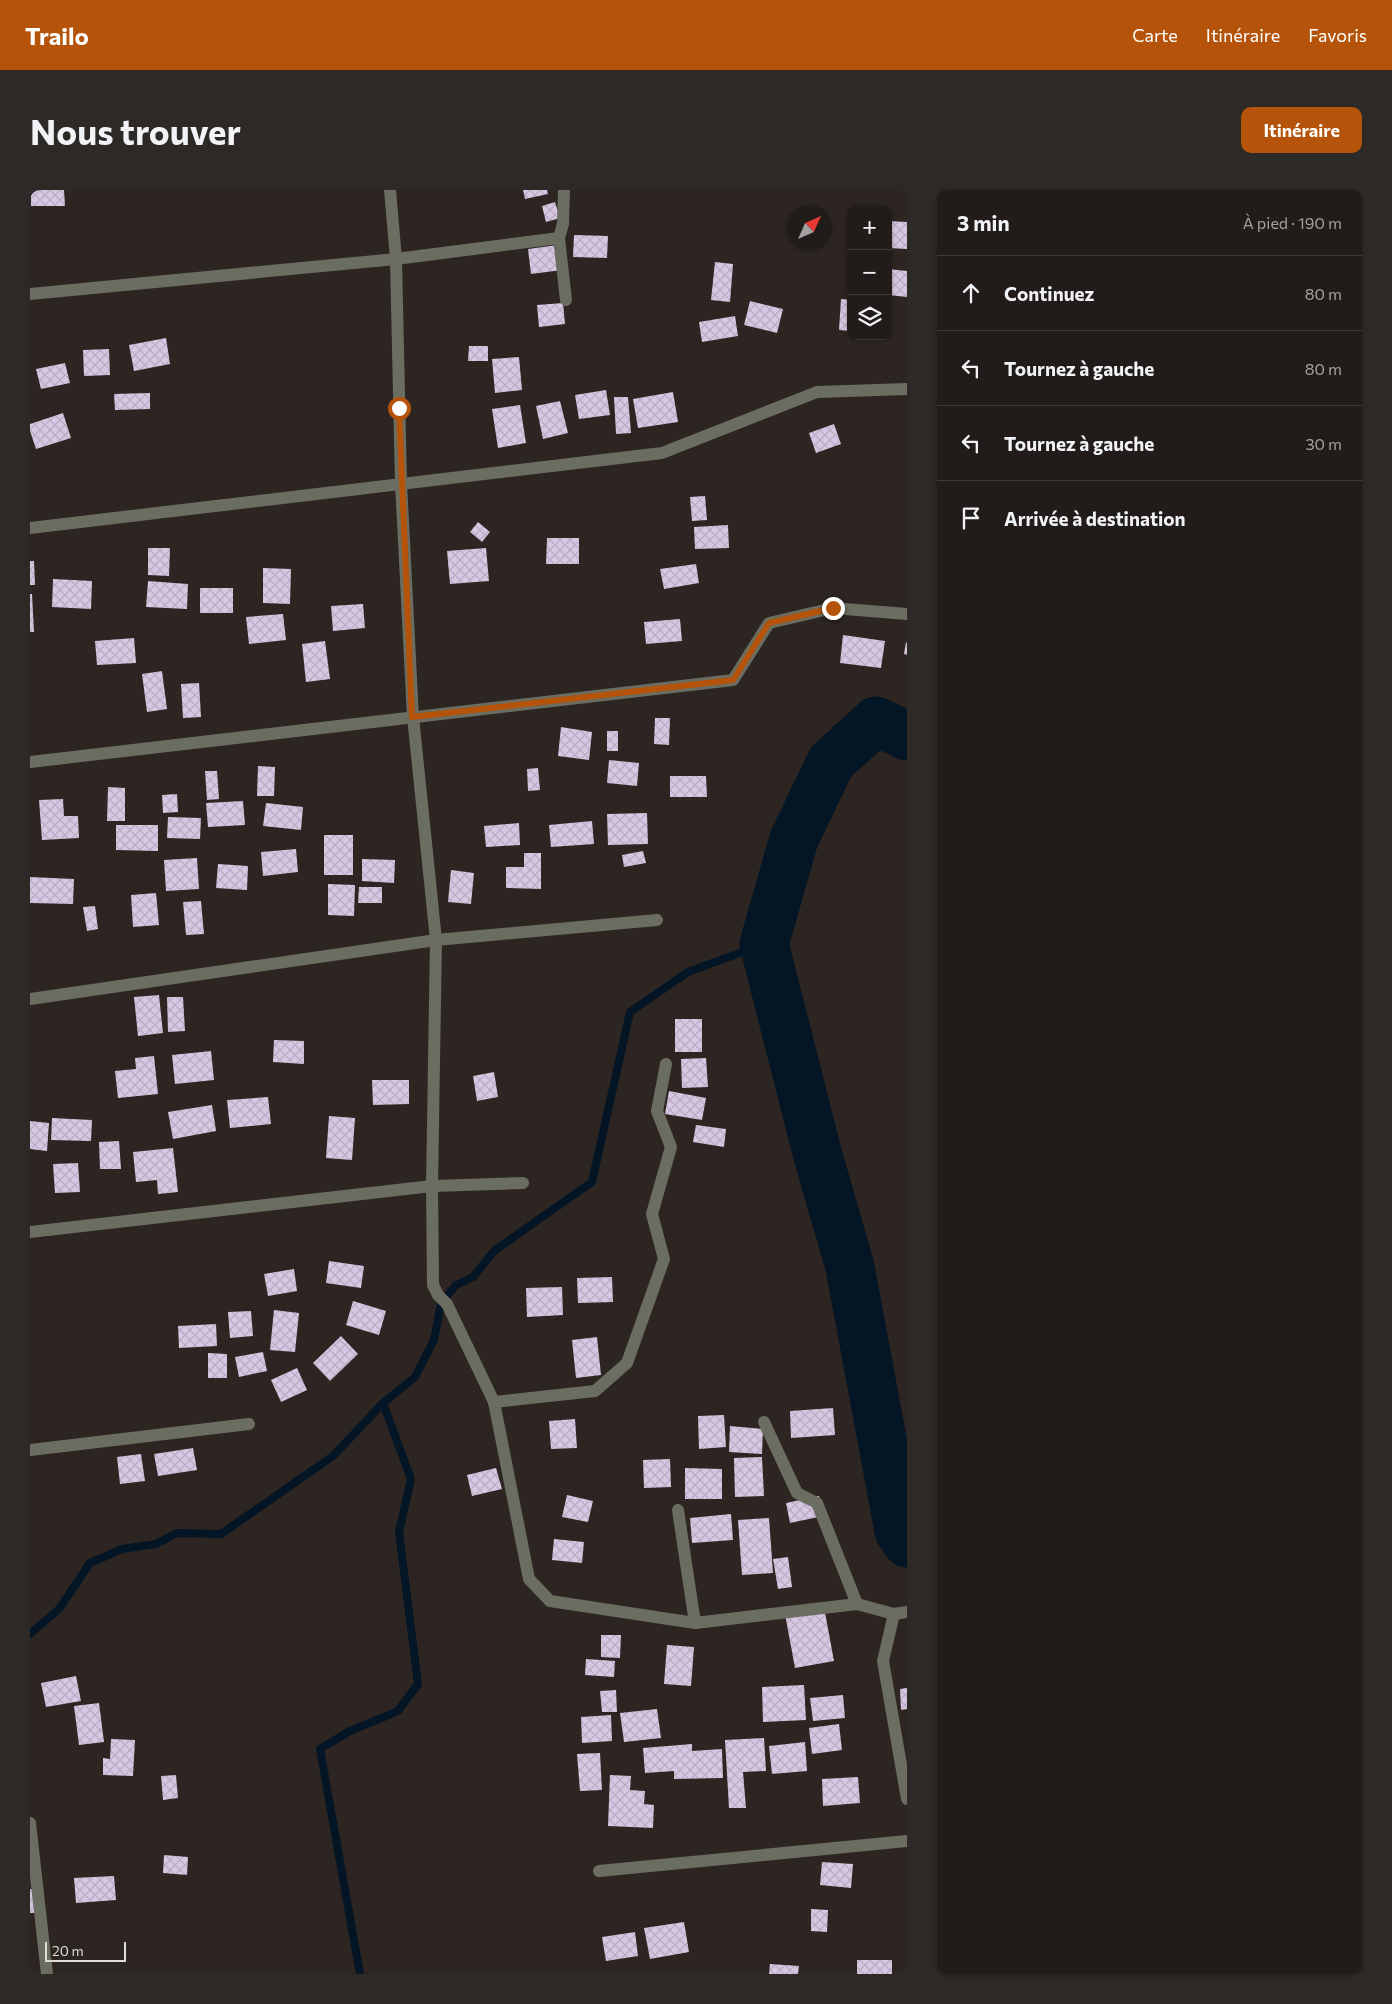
<!DOCTYPE html>
<html lang="fr">
<head>
<meta charset="utf-8">
<style>
  :root { --surface:#211c19; --page:#2d2926; --text:#f1f3f6; --muted:#a2a1a2; --line:#3e3a38; --accent:#b45309 }
  body { margin:0; font-family:Commissioner,sans-serif; background:var(--page); color:var(--text) }
  .controls { position:absolute; right:15px; top:15px; display:grid; overflow:hidden; border-radius:10px; box-shadow:0 1px 4px #0004 }
  .controls button { width:45px; height:45px; display:grid; place-items:center; padding:0; border:0; border-bottom:1px solid var(--line); background:var(--surface); color:var(--text); font:25px sans-serif }
  .compass { position:absolute; left:757px; top:15px; width:45px; height:45px; border-radius:50%; background:var(--surface); box-shadow:0 1px 4px #0004; rotate:45deg }
  .scale { position:absolute; left:15px; bottom:12px; width:81px; box-sizing:border-box; padding-left:5px; border:2px solid #dfdbd8; border-top:0; font-size:14px; line-height:18px; white-space:nowrap; color:#dfdbd8; -webkit-text-stroke:4px #2c2521; paint-order:stroke }
  .stop { position:absolute; width:15px; height:15px; margin:-11px; border:4px solid #b45309; border-radius:50%; background:#fff }
  .stop.end { background:#b45309; border-color:#fff; box-shadow:0 1px 5px #0008 }
  .list { margin:0; padding:0; list-style:none }
  h2 { display:flex; justify-content:space-between; align-items:center; height:65px; margin:0; padding:0 20px; font-size:21px }
  h2 small { font-size:16px; font-weight:400; color:var(--muted) }
  .list li { display:grid; grid-template-columns:32px 1fr auto; gap:15px; align-items:center; box-sizing:border-box; height:75px; padding:0 20px; border-top:1px solid var(--line) }
  .list b { display:block; font-size:19px; white-space:nowrap }
  .list em { font-size:16px; font-style:normal; color:var(--muted) }
  .icon { flex:none; width:28px; height:28px; fill:none; stroke:currentColor; stroke-width:2; stroke-linecap:round; stroke-linejoin:round }
  .map { position:relative; flex:none; width:877px; height:1784px; overflow:hidden; border-radius:10px }
  header { display:flex; align-items:center; gap:30px; box-sizing:border-box; height:70px; padding:0 25px; background:var(--accent); color:#fff }
  header strong { font-size:24px }
  nav { display:flex; gap:28px; margin-inline-start:auto; font-size:18px }
  .intro { display:flex; align-items:center; justify-content:space-between; box-sizing:border-box; height:120px; padding:0 30px }
  h1 { margin:0; font-size:35px }
  .button { padding:12px 22px; border-radius:10px; background:var(--accent); color:#fff; font-size:18px; font-weight:700 }
  main { display:flex; gap:30px; padding:0 30px }
  aside { flex:1; background:var(--surface); border-radius:10px; box-shadow:0 1px 4px #0004 }
  .map>svg:first-child { display:block }
  .lines { fill:none; stroke-linecap:round; stroke-linejoin:round }
  .stream { stroke:#041525; stroke-width:8 }
  .river { stroke:#041525; stroke-width:49 }
  .building { fill:url(#building-cross-hatch) }
  .minor { stroke:#6b6d61; stroke-width:12 }
  .route { stroke:#b45309; stroke-width:6 }
</style>
</head>
<body>
<header>
<strong>Trailo</strong>
<nav><a>Carte</a><a>Itinéraire</a><a>Favoris</a></nav>
</header>
<div class="intro"><h1>Nous trouver</h1><a class="button">Itinéraire</a></div>
<main>
<div class="map">
<svg width="877" height="1784" viewBox="0 0 877 1784">
  <defs>
    <pattern id="building-cross-hatch" width="8" height="8" patternUnits="userSpaceOnUse" patternTransform="scale(1.25)"><rect width="8" height="8" fill="#d8c7e2"/><path d="M0 0l8 8M0 8l8-8" fill="none" stroke="#baacc2"/></pattern>
  </defs>
  <rect width="100%" height="100%" fill="#2c2521"/>
  <g class="lines">
    <!-- stream -->
    <g class="stream">
      <path d="M0,1444L29,1419L60,1373L92,1359L126,1354L147,1343L191,1344L303,1266L353,1213L385,1187L404,1150L411,1113L426,1095L443,1087L464,1061L562,992L600,822L658,782L734,754"/>
      <path d="M330,1784L290,1559L320,1541L368,1521L388,1494L369,1342L381,1289L353,1213"/>
    </g>
    <!-- river -->
    <path class="river" d="M877,546L846,531L801,572L764,649L734,754L788,966L820,1077L869,1341L877,1353"/>
  </g>
  <!-- building -->
  <g class="building">
    <path d="M1,0H34L35,16H1Z"/>
    <path d="M493,0H517L518,4L495,9Z"/>
    <path d="M525,12L530,28L516,32L512,16Z"/>
    <path d="M858,31L877,32V59L858,58Z"/>
    <path d="M544,45L578,46L577,68L543,67Z"/>
    <path d="M528,55L532,80L501,84L498,59Z"/>
    <path d="M685,72L703,74L700,112L681,110Z"/>
    <path d="M858,79L877,81V107L858,105Z"/>
    <path d="M811,109L821,110V141L809,140Z"/>
    <path d="M720,111L753,119L747,143L714,135Z"/>
    <path d="M533,113L535,134L509,137L507,115Z"/>
    <path d="M705,126L708,146L672,152L669,132Z"/>
    <path d="M136,148L140,174L104,181L99,155Z"/>
    <path d="M439,156H458V171H438Z"/>
    <path d="M79,159L80,185L54,186L53,160Z"/>
    <path d="M489,167L492,200L465,203L462,169Z"/>
    <path d="M35,173L40,193L11,199L6,179Z"/>
    <path d="M576,200L580,225L549,229L545,205Z"/>
    <path d="M643,202L648,232L608,238L603,209Z"/>
    <path d="M120,203V219L85,220L84,204Z"/>
    <path d="M584,207H598L601,243L586,244Z"/>
    <path d="M530,211L538,243L513,249L506,216Z"/>
    <path d="M490,215L496,253L468,258L462,219Z"/>
    <path d="M33,223L41,248L6,259L0,241V234Z"/>
    <path d="M804,234L811,254L786,263L779,243Z"/>
    <path d="M675,306L677,330L662,331L660,307Z"/>
    <path d="M448,332L460,342L452,352L440,342Z"/>
    <path d="M698,335L699,358L665,359L664,337Z"/>
    <path d="M517,348H549V374H516Z"/>
    <path d="M118,358H140L139,386L118,385Z"/>
    <path d="M456,358L459,391L420,394L417,361Z"/>
    <path d="M0,371H4L5,395H0Z"/>
    <path d="M666,374L669,393L634,399L630,379Z"/>
    <path d="M233,378L261,379L260,414L233,413Z"/>
    <path d="M23,389L62,391L61,419L22,417Z"/>
    <path d="M118,391L158,394L157,419L116,417Z"/>
    <rect x="170" y="398" width="33" height="25"/>
    <path d="M0,404H2L4,442H0Z"/>
    <path d="M333,414L335,438L303,441L301,416Z"/>
    <path d="M253,424L256,450L219,454L216,427Z"/>
    <path d="M650,429L652,451L616,454L614,432Z"/>
    <path d="M813,445L855,451L851,478L810,473Z"/>
    <path d="M104,448L106,473L67,475L65,451Z"/>
    <path d="M295,451L300,489L276,492L272,454Z"/>
    <path d="M876,452L877,453V465L874,464Z"/>
    <path d="M132,481L137,519L117,522L112,484Z"/>
    <path d="M169,493L171,527L153,528L151,494Z"/>
    <path d="M625,528H640L639,555L624,554Z"/>
    <path d="M531,537L562,542L559,570L528,566Z"/>
    <rect x="577" y="541" width="11" height="20"/>
    <path d="M579,570L609,573L607,596L577,593Z"/>
    <path d="M228,576L245,577L244,606H227Z"/>
    <path d="M508,578L510,600L498,601L497,579Z"/>
    <path d="M175,581H187L189,609L177,610Z"/>
    <path d="M640,586H676L677,607H640Z"/>
    <path d="M78,597L95,598V631H77Z"/>
    <path d="M147,604L148,622L133,623L132,605Z"/>
    <path d="M33,609L34,626H48L49,648L12,650L9,610Z"/>
    <path d="M213,611L215,635L178,637L176,613Z"/>
    <path d="M236,613L273,617L271,640L233,636Z"/>
    <path d="M617,623L618,654L578,655L577,624Z"/>
    <path d="M138,627L171,628L170,649L137,648Z"/>
    <path d="M562,631L564,654L521,657L519,635Z"/>
    <path d="M489,633L490,655L456,657L454,636Z"/>
    <path d="M86,635H128V661L86,660Z"/>
    <rect x="294" y="645" width="29" height="40"/>
    <path d="M266,659L268,682L233,686L231,662Z"/>
    <path d="M613,661L616,673L594,677L592,665Z"/>
    <path d="M494,663H511V699L476,698V677H494Z"/>
    <path d="M167,668L169,699L136,701L134,670Z"/>
    <path d="M332,669L365,670L364,693L332,691Z"/>
    <path d="M188,674L218,676L217,700L186,698Z"/>
    <path d="M421,680L444,683L441,714L418,712Z"/>
    <path d="M0,687L44,689L43,714L0,713Z"/>
    <path d="M298,694L325,695L324,726L298,725Z"/>
    <path d="M329,697H352V713H328Z"/>
    <path d="M126,703L129,735L103,737L101,705Z"/>
    <path d="M171,711L174,744L156,745L153,712Z"/>
    <path d="M65,716L68,739L57,741L53,717Z"/>
    <path d="M129,805L133,843L108,846L104,807Z"/>
    <path d="M137,807H153L155,841L138,842Z"/>
    <rect x="645" y="829" width="27" height="33"/>
    <path d="M244,850L274,851V874L243,872Z"/>
    <path d="M181,861L184,890L145,894L142,865Z"/>
    <path d="M124,866L128,904L88,908L85,881L106,879L105,868Z"/>
    <path d="M676,868L678,897L652,898L651,869Z"/>
    <path d="M464,882L468,907L447,911L443,886Z"/>
    <path d="M342,890H379V914L343,915Z"/>
    <path d="M639,901L676,908L672,930L635,924Z"/>
    <path d="M238,907L241,934L200,938L197,910Z"/>
    <path d="M182,915L186,941L143,949L138,922Z"/>
    <path d="M299,926L325,928L322,970L296,968Z"/>
    <path d="M22,928L62,930L61,951L21,950Z"/>
    <path d="M0,931L19,933L17,961L0,959Z"/>
    <path d="M666,935L696,939L694,957L663,952Z"/>
    <path d="M89,951L91,979H70L69,952Z"/>
    <path d="M143,958L148,1002L128,1004L127,990L106,992L103,962Z"/>
    <path d="M48,973L50,1002L25,1003L23,974Z"/>
    <path d="M299,1071L334,1076L331,1098L296,1093Z"/>
    <path d="M264,1079L267,1101L238,1106L234,1084Z"/>
    <path d="M582,1087L583,1112L548,1113L547,1088Z"/>
    <path d="M532,1097L533,1125L497,1127L496,1098Z"/>
    <path d="M323,1111L356,1121L349,1145L316,1135Z"/>
    <path d="M244,1120L269,1123L265,1162L240,1160Z"/>
    <path d="M221,1121L223,1146L200,1148L198,1122Z"/>
    <path d="M186,1134L187,1156L149,1158L148,1136Z"/>
    <path d="M311,1146L328,1164L300,1191L283,1173Z"/>
    <path d="M567,1147L571,1185L546,1188L542,1150Z"/>
    <path d="M233,1162L237,1181L209,1187L205,1167Z"/>
    <path d="M178,1163L197,1164V1188H178Z"/>
    <path d="M267,1178L277,1200L251,1212L241,1190Z"/>
    <path d="M803,1218L805,1245L761,1248L760,1221Z"/>
    <path d="M694,1225L696,1257L669,1259L668,1226Z"/>
    <path d="M545,1229L547,1258L521,1259L519,1231Z"/>
    <path d="M700,1236L733,1239L732,1264L699,1262Z"/>
    <path d="M163,1258L167,1280L128,1286L124,1264Z"/>
    <path d="M111,1264L115,1291L90,1294L87,1267Z"/>
    <path d="M732,1267L734,1306L705,1307L704,1268Z"/>
    <path d="M640,1269L641,1297L614,1298L613,1270Z"/>
    <path d="M466,1278L472,1299L442,1306L437,1285Z"/>
    <path d="M655,1278L692,1279V1309H655Z"/>
    <path d="M537,1305L563,1311L558,1332L532,1327Z"/>
    <path d="M789,1306L793,1326L760,1333L756,1313Z"/>
    <path d="M701,1324L703,1350L662,1353L660,1328Z"/>
    <path d="M739,1328L743,1383L712,1385L708,1330Z"/>
    <path d="M524,1349L554,1352L552,1373L522,1370Z"/>
    <path d="M758,1367L762,1397L748,1399L743,1369Z"/>
    <path d="M794,1417L804,1471L765,1478L755,1424Z"/>
    <path d="M571,1445H591L590,1468L571,1467Z"/>
    <path d="M637,1455L664,1457L661,1496L634,1494Z"/>
    <path d="M556,1469L585,1471L584,1487L555,1485Z"/>
    <path d="M46,1486L51,1511L16,1517L11,1493Z"/>
    <path d="M774,1495L776,1530L733,1532L732,1497Z"/>
    <path d="M877,1498V1519L871,1520L870,1499Z"/>
    <path d="M586,1500L587,1522H572L570,1501Z"/>
    <path d="M813,1505L815,1528L783,1531L780,1508Z"/>
    <path d="M69,1513L74,1552L49,1555L44,1516Z"/>
    <path d="M627,1519L631,1548L594,1552L590,1523Z"/>
    <path d="M581,1525L582,1551L552,1553L551,1527Z"/>
    <path d="M809,1534L812,1560L782,1564L779,1538Z"/>
    <path d="M734,1548L736,1581L713,1582L716,1618H699L695,1550Z"/>
    <path d="M81,1549L105,1550L103,1586L73,1585V1568L80,1569Z"/>
    <path d="M775,1552L777,1581L742,1584L739,1556Z"/>
    <path d="M662,1554V1561L692,1559L693,1588L644,1589V1581L615,1583L613,1558Z"/>
    <path d="M570,1563L572,1600L550,1601L547,1564Z"/>
    <path d="M146,1585L148,1608L133,1610L131,1586Z"/>
    <path d="M580,1585L601,1586L600,1600L615,1601L614,1614L624,1615L623,1638L578,1636Z"/>
    <path d="M828,1587L830,1613L793,1616L792,1589Z"/>
    <path d="M134,1665L158,1667L157,1685L133,1683Z"/>
    <path d="M792,1672L823,1674L821,1698L790,1695Z"/>
    <path d="M84,1686L86,1710L46,1713L44,1688Z"/>
    <path d="M0,1699H5L6,1723H0Z"/>
    <path d="M781,1719L798,1720L797,1742L781,1741Z"/>
    <path d="M654,1732L659,1762L620,1769L614,1738Z"/>
    <path d="M605,1742L608,1766L576,1771L572,1747Z"/>
    <rect x="827" y="1770" width="35" height="14"/>
    <path d="M740,1774L769,1776L768,1784H739Z"/>
  </g>
  <g class="lines">
    <!-- minor -->
    <g class="minor">
      <path d="M360,0L366,69L371,293L383,527L406,750L402,996L403,1095L408,1105L417,1114L464,1212L499,1389L520,1411L665,1433L827,1414L864,1424L877,1422"/>
      <path d="M534,0L533,34L529,48L536,110"/>
      <path d="M0,104L366,69L529,48"/>
      <path d="M0,338L632,263L787,202L877,199"/>
      <path d="M0,572L703,490L739,433L803,418L877,424"/>
      <path d="M0,809L406,750L627,730"/>
      <path d="M0,1042L402,996L493,993"/>
      <path d="M464,1212L565,1201L597,1173L634,1069L622,1024L641,957L627,921L636,874"/>
      <path d="M734,1232L767,1303L787,1313L827,1414"/>
      <path d="M0,1260L219,1234"/>
      <path d="M648,1320L665,1433"/>
      <path d="M864,1424L853,1471L877,1609"/>
      <path d="M0,1633L17,1784"/>
      <path d="M569,1681L877,1651"/>
    </g>
  </g>
  <g class="lines">
    <!-- route -->
    <path class="route" d="M369,218L382,527L703,490L739,433L803,418"/>
  </g>
</svg>
<div class="controls">
<button>+</button>
<button>−</button>
<button><svg class="icon" aria-label="layers" viewBox="0 0 24 24"><path d="M12 4l9 5-9 5-9-5zM3 14l9 5 9-5"/></svg></button>
</div>
<svg class="compass" viewBox="-18 -18 36 36"><path d="M0-13l5 13h-10z" fill="#e53935"/><path d="M0 13l5-13h-10z" fill="#a2a1a2"/></svg>
<div class="scale">20 m</div>
<div class="stop" style="left:369px;top:218px"></div>
<div class="stop end" style="left:803px;top:418px"></div>
</div>
<aside>
<h2>3 min<small>À pied · 190 m</small></h2>
<ul class="list">
<li><svg class="icon" aria-label="ahead" viewBox="0 0 24 24"><path d="M12 20V5M6 11l6-6 6 6"/></svg><div><b>Continuez</b></div><em>80 m</em></li>
<li><svg class="icon" aria-label="left" viewBox="0 0 24 24"><path d="M17 20v-9H6M10 6l-5 5 5 5"/></svg><div><b>Tournez à gauche</b></div><em>80 m</em></li>
<li><svg class="icon" aria-label="left" viewBox="0 0 24 24"><path d="M17 20v-9H6M10 6l-5 5 5 5"/></svg><div><b>Tournez à gauche</b></div><em>30 m</em></li>
<li><svg class="icon" aria-label="arrive" viewBox="0 0 24 24"><path d="M6 21V4h12l-3 4 3 4H6"/></svg><div><b>Arrivée à destination</b></div></li>
</ul>
</aside>
</main>
</body>
</html>
